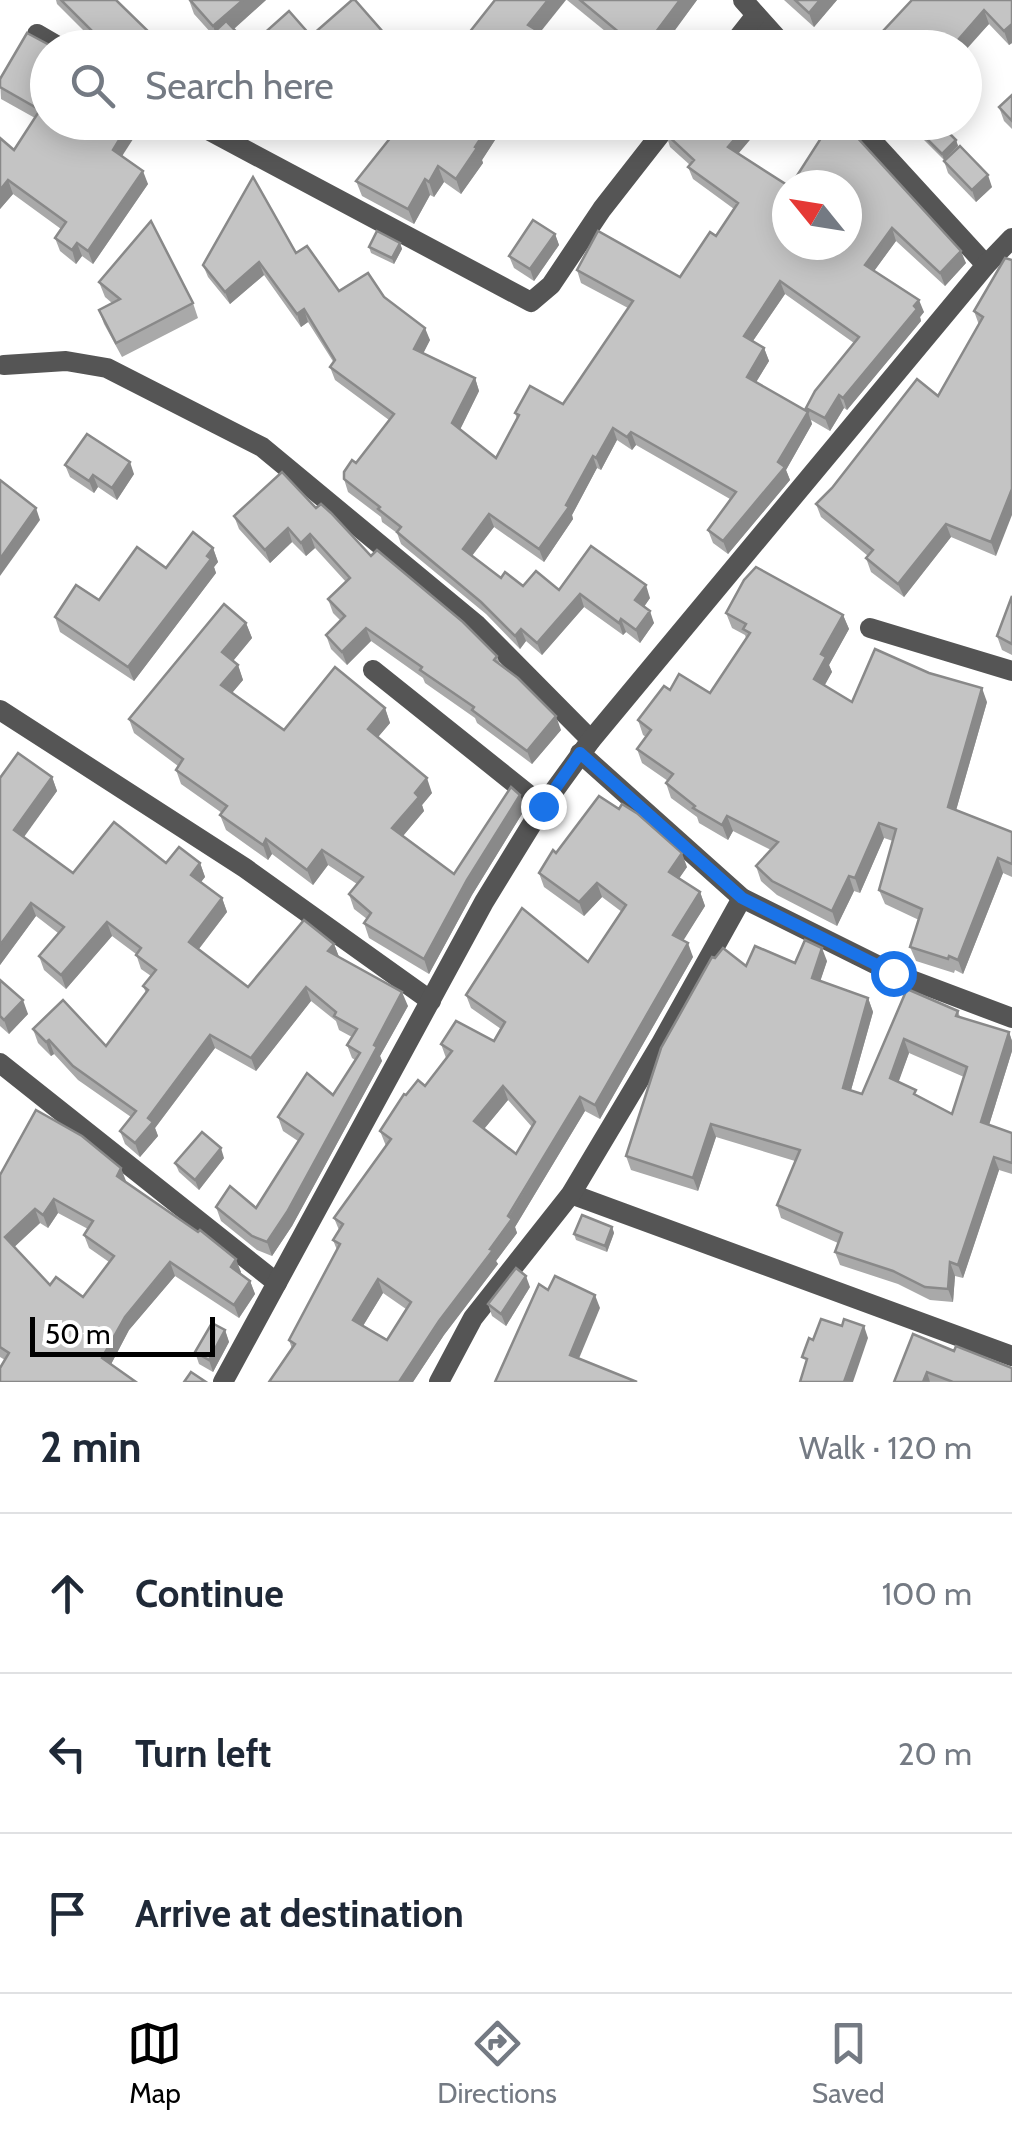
<!DOCTYPE html>
<html lang="en">
<head>
<meta charset="utf-8">
<style>
  :root { --surface:#fff; --page:#f2f2f3; --text:#1f2937; --muted:#747a83; --line:#e0e1e3; --accent:#000 }
  body { margin:0; font-family:Cabin,sans-serif; background:var(--page); color:var(--text) }
  .compass { position:absolute; left:772px; top:170px; width:90px; height:90px; border-radius:50%; background:var(--surface); box-shadow:0 5px 25px #0003; rotate:300deg }
  .scale { position:absolute; left:30px; bottom:25px; width:185px; box-sizing:border-box; padding-left:10px; border:5px solid #000; border-top:0; font-size:28px; line-height:35px; white-space:nowrap; color:#000; -webkit-text-stroke:8px #fff; paint-order:stroke }
  .stop { position:absolute; width:30px; height:30px; margin:-22px; border:8px solid #1a73e8; border-radius:50%; background:#fff }
  .stop.end { background:#1a73e8; border-color:#fff; box-shadow:0 2px 10px #0008 }
  .list { margin:0; padding:0; list-style:none }
  h2 { display:flex; justify-content:space-between; align-items:center; height:130px; margin:0; padding:0 40px; font-size:42px }
  h2 small { font-size:32px; font-weight:400; color:var(--muted) }
  .list li { display:grid; grid-template-columns:65px 1fr auto; gap:30px; align-items:center; box-sizing:border-box; height:160px; padding:0 40px; border-top:2px solid var(--line) }
  .list b { display:block; font-size:38px; white-space:nowrap }
  .list em { font-size:32px; font-style:normal; color:var(--muted) }
  .icon { flex:none; width:55px; height:55px; fill:none; stroke:currentColor; stroke-width:2; stroke-linecap:round; stroke-linejoin:round }
  .map { position:relative; flex:none; width:1012px; height:1382px; overflow:hidden }
  .search { position:absolute; background:var(--surface); box-shadow:0 5px 25px #0003; left:30px; right:30px; top:30px; height:110px; display:flex; align-items:center; gap:25px; box-sizing:border-box; padding:0 35px; border-radius:55px; color:var(--muted); font-size:38px }
  .sheet { height:610px; background:var(--surface) }
  nav { display:flex; justify-content:space-around; align-items:center; box-sizing:border-box; height:140px; border-top:2px solid var(--line); background:var(--surface); font-size:28px; color:var(--muted) }
  nav a { display:grid; justify-items:center; gap:5px }
  nav .on { color:var(--accent) }
  .map>svg:first-child { display:block }
  .lines { fill:none; stroke-linecap:round; stroke-linejoin:round }
  .minor { stroke:#555; stroke-width:20 }
  .wall { fill:#a9a9a9; fill-rule:evenodd }
  .shaded-wall { fill:#898989 }
  .building { fill:#c4c4c4; stroke:#898989; stroke-width:2.5; fill-rule:evenodd }
  .route { stroke:#1a73e8; stroke-width:12 }
</style>
</head>
<body>
<div class="map">
<svg width="1012" height="1382" viewBox="0 0 1012 1382">
  <rect width="100%" height="100%" fill="#fff"/>
  <g class="lines">
    <!-- minor -->
    <g class="minor">
      <path d="M743,0L786,48"/>
      <path d="M37,34L61,48"/>
      <path d="M730,48L756,15"/>
      <path d="M193,122L531,302L551,285L602,209L670,122"/>
      <path d="M855,122L986,265"/>
      <path d="M4,365L66,361L107,368L262,447L477,625L591,740"/>
      <path d="M870,628L1012,671"/>
      <path d="M373,670L543,806"/>
      <path d="M0,710L245,868L431,1001"/>
      <path d="M580,753L742,898L893,973L1012,1018"/>
      <path d="M0,1063L277,1283"/>
      <path d="M571,1194L1012,1356"/>
      <path d="M223,1382L484,902L543,806L591,740L986,265L1012,238"/>
      <path d="M439,1382L473,1318L571,1194L660,1045L742,898"/>
    </g>
  </g>
  <!-- wall -->
  <g class="wall">
    <path d="M56,0H116L155,46L154,48H101L57,4Z"/>
    <path d="M189,0H266L234,29L250,46L311,36L384,33L402,48H197L212,34L194,14Z"/>
    <path d="M567,0H697L661,48L616,40Z"/>
    <path d="M784,0H837L814,27Z"/>
    <path d="M910,0H1012V43L1009,45L989,24L964,48H893L889,44L884,30L911,1Z"/>
    <path d="M0,79L122,157L148,184L93,264L82,256L76,264L60,251L55,238L61,229L13,194L0,209V138L14,150L35,118L1,99Z"/>
    <path d="M1012,95V129L1004,121L999,107Z"/>
    <path d="M676,122H765L738,153L787,245L822,137L807,122H843L966,263L945,286L896,241L874,271L924,312L920,317L921,321L847,410L844,408L830,431L811,420L812,424L786,470L790,480L728,554L713,543L708,530L730,499L636,445L632,450L617,440L601,470L597,468L572,515L573,519L544,562L494,527L472,556L501,578L523,586L650,598L644,606L654,623L640,643L626,632L623,635L584,607L542,655L526,641L520,649L486,614L401,544L397,533L382,522L381,517L348,492L344,479L389,420L335,380L330,367L334,363L308,322L301,327L264,275L230,304L208,277L203,265L296,253L339,291L384,297L430,340L423,353L475,378L479,391L460,429L496,458L517,419L515,413L563,404L628,308L581,283L577,270L680,277L716,236L734,209L693,179L688,167L690,165L670,147L666,134ZM785,294L854,343L806,408L807,412L756,382L769,361L764,348L753,341Z"/>
    <path d="M490,124L495,140L482,160L483,163L461,194L444,182L434,197L430,195L414,224L362,196L356,181Z"/>
    <path d="M920,132L956,140L958,146L944,160L922,138Z"/>
    <path d="M944,161L992,187L976,202L948,173Z"/>
    <path d="M555,234L559,245L534,281L514,268L509,256Z"/>
    <path d="M400,243L402,249L394,264L371,253L369,247Z"/>
    <path d="M1005,258L996,556L951,537L904,597L871,572L866,558L868,556L821,517L816,504L938,396L979,325L974,311Z"/>
    <path d="M99,282L193,303L198,318L122,357L104,324L99,310L112,303L105,297Z"/>
    <path d="M65,465L134,474L117,500L98,487L94,493L70,477Z"/>
    <path d="M316,508L371,556L497,656L500,664L561,730L532,764L477,723L475,718L425,683L423,678L371,641L347,665L331,649L326,635L340,620L333,613L328,599L346,582L315,548L306,556L292,542L270,563L239,529L234,516Z"/>
    <path d="M213,548L218,562L214,567L216,573L134,681L60,632L55,617L99,600L166,568Z"/>
    <path d="M1012,596V655L1002,650L997,636Z"/>
    <path d="M726,613L843,615L849,629L829,665L832,672L824,685L852,702H987L956,810L1012,832V877L1003,873L963,974L955,970L954,973L916,961L910,947L919,920L885,904L879,890L893,841L884,838L860,893L854,891L837,926L777,895L761,881L756,866L771,850L733,831L728,840L699,823L697,817L671,798L666,783L668,781L642,763L637,749L646,737L643,735L638,720L670,690L710,693L746,638L745,635L732,628Z"/>
    <path d="M246,623L252,638L233,661L238,665L243,680L232,693L284,730L385,708L390,723L378,737L432,793L422,805L424,811L403,836L454,874L520,795L525,809L472,895L429,974L369,938L364,923L367,919L354,909L349,894L357,884L328,865L313,885L272,854L268,860L226,830L220,815L222,813L181,784L176,770L178,766L134,733L129,719Z"/>
    <path d="M52,777L57,791L23,837L73,873L166,863H200L205,877L201,882L222,898L227,912L199,949L248,987L334,944L339,957L408,1006L380,1056L382,1061L292,1226L272,1256L257,1250L221,1221L216,1207L256,1208L298,1141L283,1131L278,1117L333,1095L355,1060L352,1058L347,1045L352,1037L339,1030L336,1021L311,1001L256,1071L215,1048L155,1128L158,1136L140,1157L125,1144L120,1131L131,1117L78,1080L54,1054L51,1056L38,1043L33,1029L106,1046L146,993L143,986L151,976L141,969L136,954L112,936L66,989L44,970L39,956L58,933L36,916L0,965V778Z"/>
    <path d="M556,853L687,867L679,878L700,892L705,906L683,940L693,957L600,1119L585,1111L515,1227L517,1233L496,1261L498,1264L444,1335L413,1382H269L292,1349L289,1340L337,1250L333,1240L339,1230L334,1218L386,1146L380,1131L406,1095L425,1086L446,1058L441,1044L494,1041L501,1029L471,1008L466,995L588,962L622,912L602,897L584,916L544,887L539,873ZM508,1100L532,1127L516,1154L484,1129ZM383,1293L406,1309L387,1340L363,1326Z"/>
    <path d="M827,961L820,981L868,998L873,1012L851,1090L862,1094L907,989L958,1011L960,1017L1009,1032L1012,1041V1051L989,1125L1012,1133V1174L999,1170L963,1278L955,1276L953,1302L930,1300L898,1284L840,1265L835,1252L838,1243L781,1218L777,1205L795,1161L716,1137L698,1191L631,1170L626,1156L746,966ZM909,1053L964,1077L952,1114L918,1096L898,1082Z"/>
    <path d="M0,980L28,1014L9,1034L0,1026Z"/>
    <path d="M224,1158L199,1190L179,1172L175,1163Z"/>
    <path d="M121,1168L125,1182L241,1272L240,1274L250,1281L255,1294L239,1318L175,1276L129,1330L111,1364L5,1360L0,1357V1175ZM58,1213L88,1229L84,1235L89,1248L109,1262L83,1297L50,1285L14,1247L40,1223L48,1228Z"/>
    <path d="M612,1227L614,1233L607,1252L576,1240L574,1234Z"/>
    <path d="M530,1287L506,1326L492,1316L488,1304Z"/>
    <path d="M225,1330L229,1342L213,1372L199,1364L195,1352Z"/>
    <path d="M913,1334L1012,1382H894Z"/>
  </g>
  <!-- shaded-wall -->
  <g class="shaded-wall">
    <path d="M243,0H266L219,42L213,26Z"/>
    <path d="M548,0H566L534,40L528,25Z"/>
    <path d="M680,0H697L662,48H648L647,44Z"/>
    <path d="M820,0H837L814,27L809,13Z"/>
    <path d="M984,10L989,24L964,52V48H951Z"/>
    <path d="M1012,24V43L1009,45L1004,31Z"/>
    <path d="M151,34L155,46L154,48H140Z"/>
    <path d="M130,122H144L117,164L113,150Z"/>
    <path d="M749,122H765L733,160L728,147Z"/>
    <path d="M490,124L495,140L482,160L483,163L461,194L456,179Z"/>
    <path d="M956,140L958,146L944,160L942,154Z"/>
    <path d="M438,166L444,182L434,197L429,182Z"/>
    <path d="M143,171L148,184L93,264L88,251Z"/>
    <path d="M988,175L992,187L976,202L972,190Z"/>
    <path d="M425,179L430,195L414,224L408,209Z"/>
    <path d="M8,180L13,194L0,209V190Z"/>
    <path d="M892,228L896,241L869,278L865,265Z"/>
    <path d="M555,234L559,245L534,281L530,269Z"/>
    <path d="M77,243L82,256L76,264L72,250Z"/>
    <path d="M400,243L402,249L394,264L392,258Z"/>
    <path d="M961,251L966,263L945,286L940,273Z"/>
    <path d="M259,262L264,275L230,304L225,292Z"/>
    <path d="M780,281L785,294L748,348L744,336Z"/>
    <path d="M919,300L924,312L920,317L921,321L847,410L843,398Z"/>
    <path d="M304,309L308,322L301,327L297,314Z"/>
    <path d="M425,328L430,340L419,362L414,349Z"/>
    <path d="M764,348L769,361L752,389L747,377Z"/>
    <path d="M475,378L479,391L457,436L452,423Z"/>
    <path d="M839,395L844,408L830,431L825,418Z"/>
    <path d="M808,412L812,424L786,470L790,480L728,554L723,541L778,462Z"/>
    <path d="M613,428L617,440L601,470L596,458Z"/>
    <path d="M631,432L636,445L632,450L627,437Z"/>
    <path d="M593,456L597,468L572,515L573,519L544,562L539,549Z"/>
    <path d="M130,462L134,474L117,500L112,488Z"/>
    <path d="M93,475L98,487L94,493L89,481Z"/>
    <path d="M1012,489V515L996,556L991,542Z"/>
    <path d="M36,508L40,520L0,576V559Z"/>
    <path d="M489,514L494,527L467,562L463,549Z"/>
    <path d="M946,524L951,537L904,597L898,584Z"/>
    <path d="M288,528L292,542L270,563L265,550Z"/>
    <path d="M310,534L315,548L306,556L301,543Z"/>
    <path d="M213,548L218,562L214,567L216,573L134,681L128,667Z"/>
    <path d="M646,585L650,598L640,613L635,600Z"/>
    <path d="M580,594L584,607L542,655L537,643Z"/>
    <path d="M650,611L654,623L640,643L636,630Z"/>
    <path d="M843,615L849,629L829,665L832,672L820,694L814,679L821,654Z"/>
    <path d="M621,619L626,632L623,635L619,623Z"/>
    <path d="M246,623L252,638L228,667L222,652Z"/>
    <path d="M366,628L371,641L347,665L342,652Z"/>
    <path d="M521,629L526,641L520,649L515,636Z"/>
    <path d="M238,665L243,680L226,700L221,685Z"/>
    <path d="M982,688L987,702L953,821L948,807Z"/>
    <path d="M385,708L390,723L373,743L368,729Z"/>
    <path d="M556,716L561,730L532,764L527,751Z"/>
    <path d="M52,777L57,791L19,844L14,830Z"/>
    <path d="M427,778L432,793L422,805L424,811L397,843L392,828L415,793Z"/>
    <path d="M520,795L525,809L472,895L429,974L424,959L467,880Z"/>
    <path d="M727,816L733,831L728,840L722,825Z"/>
    <path d="M879,823L884,838L860,893L855,878Z"/>
    <path d="M266,839L272,854L268,860L263,845Z"/>
    <path d="M322,850L328,865L313,885L307,870Z"/>
    <path d="M682,853L687,867L674,886L669,872Z"/>
    <path d="M998,858L1003,873L963,974L958,960Z"/>
    <path d="M200,863L205,877L196,888L191,875Z"/>
    <path d="M849,876L854,891L837,926L832,911Z"/>
    <path d="M597,883L602,897L584,916L579,902Z"/>
    <path d="M700,892L705,906L678,949L673,935Z"/>
    <path d="M222,898L227,912L194,955L189,942Z"/>
    <path d="M31,903L36,916L0,965V945Z"/>
    <path d="M107,922L112,936L66,989L61,975Z"/>
    <path d="M688,943L693,957L600,1119L595,1105Z"/>
    <path d="M334,944L339,957L328,951Z"/>
    <path d="M822,948L827,961L817,991L812,978Z"/>
    <path d="M306,987L311,1001L256,1071L251,1058Z"/>
    <path d="M402,992L408,1006L380,1056L382,1061L292,1226L272,1256L267,1242Z"/>
    <path d="M868,998L873,1012L848,1101L843,1088Z"/>
    <path d="M23,1000L28,1014L9,1034L4,1020Z"/>
    <path d="M1009,1032L1012,1041V1051L986,1135L981,1122Z"/>
    <path d="M210,1035L215,1048L155,1128L158,1136L140,1157L135,1143L148,1118Z"/>
    <path d="M904,1039L909,1053L895,1092L890,1078Z"/>
    <path d="M49,1040L54,1054L51,1056L46,1042Z"/>
    <path d="M503,1086L508,1100L479,1135L474,1121Z"/>
    <path d="M580,1097L585,1111L515,1227L517,1233L496,1261L498,1264L444,1335L413,1382H399L439,1321L490,1249Z"/>
    <path d="M711,1124L716,1137L698,1191L693,1178Z"/>
    <path d="M221,1148L224,1158L199,1190L195,1180Z"/>
    <path d="M994,1157L999,1170L963,1278L958,1265Z"/>
    <path d="M121,1168L126,1181L121,1190L117,1176Z"/>
    <path d="M54,1199L58,1213L48,1228L43,1215Z"/>
    <path d="M35,1209L40,1223L10,1251L5,1237Z"/>
    <path d="M612,1227L614,1233L607,1252L605,1246Z"/>
    <path d="M236,1259L241,1272L235,1280L231,1267Z"/>
    <path d="M170,1262L175,1276L129,1330L107,1372L102,1358L125,1317Z"/>
    <path d="M950,1262L955,1276L953,1302L948,1289Z"/>
    <path d="M526,1276L530,1287L506,1326L501,1314Z"/>
    <path d="M378,1279L383,1293L358,1334L353,1320Z"/>
    <path d="M250,1281L255,1294L239,1318L234,1305Z"/>
    <path d="M595,1295L600,1308L575,1368L570,1355Z"/>
    <path d="M864,1326L868,1338L853,1382H844Z"/>
    <path d="M225,1330L229,1342L213,1372L209,1360Z"/>
    <path d="M927,1372L930,1382H923Z"/>
  </g>
  <!-- building -->
  <g class="building">
    <path d="M61,0H116L151,34L140,48H109Z"/>
    <path d="M190,0H243L213,26Z"/>
    <path d="M352,0H355L384,33L402,48H197L226,21L250,46L289,11L311,36Z"/>
    <path d="M495,0H548L528,25L554,41L549,48H457Z"/>
    <path d="M580,0H680L647,44L651,48H611L621,34Z"/>
    <path d="M795,0H820L809,13Z"/>
    <path d="M912,0H1012V24L1004,31L984,10L951,48H903L884,30Z"/>
    <path d="M27,33L55,48H48V122H130L113,150L143,171L88,251L77,243L72,250L55,238L66,222L8,180L0,190V138L14,150L40,110L0,87V79Z"/>
    <path d="M751,36L766,48H744Z"/>
    <path d="M1012,95V121L999,107Z"/>
    <path d="M403,122H486L490,124L475,147L477,148L456,179L438,166L429,182L425,179L408,209L356,181Z"/>
    <path d="M676,122H749L728,147L787,185V245H847V185H791L825,132L816,122H843L961,251L940,273L892,228L865,265L919,300L914,306L917,309L843,398L839,395L825,418L806,408L815,391L859,337L780,281L744,336L764,348L747,377L808,412L778,462L785,467L723,541L708,530L736,492L631,432L627,437L613,428L596,458L593,456L566,505L569,507L539,549L489,514L463,549L501,578L505,572L523,586L536,571L559,590L591,546L646,585L635,600L650,611L636,630L621,619L619,623L580,594L537,643L521,629L515,636L481,602L397,532L401,527L378,509L380,507L344,479V472L352,460L356,463L394,414L330,367L335,360L304,309L297,314L259,262L225,292L203,265L253,177L296,253L307,246L339,291L368,273L384,297L425,328L414,349L475,378L452,423L496,458L519,415L515,413L530,386L563,404L633,301L577,270L598,231L680,277L710,232L716,236L738,203L688,167L694,160L666,134Z"/>
    <path d="M929,122H938L956,140L942,154L920,132Z"/>
    <path d="M960,146L988,175L972,190L944,161Z"/>
    <path d="M533,220L555,234L530,269L509,256Z"/>
    <path d="M151,221L193,303L116,343L99,310L120,299L99,282Z"/>
    <path d="M377,231L400,243L392,258L369,247Z"/>
    <path d="M1005,258L1012,260V489L991,542L946,524L898,584L866,558L873,550L816,504L832,488L917,379L938,396L983,317L974,311Z"/>
    <path d="M87,434L130,462L112,488L93,475L89,481L65,465Z"/>
    <path d="M282,472L316,508L321,504L331,513L371,556L377,550L463,622L497,656L494,660L518,678L556,716L527,751L472,710L474,707L420,670L422,667L366,628L342,652L326,635L345,616L328,599L350,578L310,534L301,543L288,528L265,550L234,516Z"/>
    <path d="M0,480L36,508L0,559Z"/>
    <path d="M193,532L213,548L207,556L211,559L128,667L55,617L76,585L99,600L137,547L166,568Z"/>
    <path d="M756,567L843,615L821,654L826,657L814,679L852,702L875,649L929,673L982,688L948,807L1012,832V864L998,858L958,960L949,956L948,959L910,947L922,909L879,890L896,829L879,823L855,878L849,876L832,911L772,881L756,866L778,842L727,816L722,825L693,808L695,806L666,783L673,774L637,749L651,730L638,720L664,686L670,690L679,674L710,693L750,633L743,629L746,624L726,613L744,580Z"/>
    <path d="M1012,596V644L997,636Z"/>
    <path d="M224,604L246,623L222,652L238,665L221,685L284,730L335,667L385,708L368,729L427,778L415,793L419,797L392,828L454,874L511,787L520,795L467,880L424,959L364,923L371,913L349,894L363,877L322,850L307,870L266,839L263,845L220,815L227,806L176,770L183,759L129,719Z"/>
    <path d="M18,753L52,777L14,830L73,873L114,822L166,863L179,847L200,863L191,875L222,898L189,942L248,987L304,920L334,944L328,951L402,992L374,1045L377,1047L287,1212L267,1242L252,1236L216,1207L230,1186L256,1208L303,1134L278,1117L307,1073L333,1095L360,1053L347,1045L357,1029L334,1016L336,1012L306,987L251,1058L210,1035L148,1118L153,1122L135,1143L120,1131L136,1111L73,1066L49,1040L46,1042L33,1029L63,1000L106,1046L148,990L143,986L156,970L136,955L141,948L107,922L61,975L39,956L64,927L31,903L0,945V778Z"/>
    <path d="M599,796L619,809L622,804L638,814L682,853L669,872L700,892L673,935L688,943L595,1105L580,1097L508,1216L512,1219L490,1249L493,1250L439,1321L399,1382H269L295,1344L289,1340L340,1244L333,1240L343,1224L334,1218L391,1139L380,1131L404,1094L406,1095L418,1080L425,1086L452,1051L441,1044L456,1021L494,1041L505,1022L466,995L522,908L588,962L626,905L597,883L579,902L539,873L553,850L556,853ZM503,1086L535,1122L516,1154L474,1121ZM378,1279L411,1302L387,1340L353,1320Z"/>
    <path d="M805,940L822,948L812,978L868,998L843,1088L862,1094L907,989L958,1011L956,1016L1009,1032L981,1122L1012,1133V1163L994,1157L958,1265L950,1262L948,1289L925,1287L893,1271L835,1252L842,1233L777,1205L800,1150L711,1124L693,1178L626,1156L661,1048L712,957L715,958L723,948L746,966L755,946L795,963ZM904,1039L967,1067L952,1114L914,1094L916,1090L890,1078Z"/>
    <path d="M0,980L23,1000L4,1020L0,1016Z"/>
    <path d="M36,1110L82,1136L121,1168L117,1176L198,1232L200,1230L236,1259L231,1267L250,1281L234,1305L170,1262L125,1317L102,1358L136,1382H0V1368L9,1353L0,1347V1175ZM54,1199L93,1221L84,1235L114,1256L83,1297L56,1277L50,1285L5,1237L35,1209L43,1215Z"/>
    <path d="M202,1132L221,1148L195,1180L175,1163Z"/>
    <path d="M582,1215L612,1227L605,1246L574,1234Z"/>
    <path d="M516,1268L526,1276L501,1314L488,1304Z"/>
    <path d="M555,1276L595,1295L570,1355L637,1382H495L539,1284L548,1290Z"/>
    <path d="M821,1319L842,1326L844,1319L864,1326L844,1382H800L807,1359L802,1357L809,1338L813,1340Z"/>
    <path d="M212,1323L225,1330L209,1360L195,1352Z"/>
    <path d="M913,1334L954,1351L956,1346L1012,1368V1382H953L927,1372L923,1382H894Z"/>
    <path d="M191,1372L206,1382H184Z"/>
  </g>
  <g class="lines">
    <!-- route -->
    <path class="route" d="M543,806L580,753L742,898L893,973"/>
  </g>
</svg>
<svg class="compass" viewBox="-18 -18 36 36"><path d="M0-13l5 13h-10z" fill="#e53935"/><path d="M0 13l5-13h-10z" fill="#747a83"/></svg>
<div class="scale">50 m</div>
<div class="stop" style="left:893px;top:973px"></div>
<div class="stop end" style="left:543px;top:806px"></div>
<div class="search"><svg class="icon" aria-label="search" viewBox="0 0 24 24"><circle cx="10" cy="10" r="6"/><path d="M15 15l6 6"/></svg>Search here</div>
</div>
<section class="sheet">
<h2>2 min<small>Walk · 120 m</small></h2>
<ul class="list">
<li><svg class="icon" aria-label="ahead" viewBox="0 0 24 24"><path d="M12 20V5M6 11l6-6 6 6"/></svg><div><b>Continue</b></div><em>100 m</em></li>
<li><svg class="icon" aria-label="left" viewBox="0 0 24 24"><path d="M17 20v-9H6M10 6l-5 5 5 5"/></svg><div><b>Turn left</b></div><em>20 m</em></li>
<li><svg class="icon" aria-label="arrive" viewBox="0 0 24 24"><path d="M6 21V4h12l-3 4 3 4H6"/></svg><div><b>Arrive at destination</b></div></li>
</ul>
</section>
<nav>
<a class="on"><svg class="icon" aria-label="map" viewBox="0 0 24 24"><path d="M3 6l6-2 6 2 6-2v14l-6 2-6-2-6 2zM9 4v14M15 6v14"/></svg>Map</a>
<a><svg class="icon" aria-label="directions" viewBox="0 0 24 24"><path d="M12 3l9 9-9 9-9-9zM9 14v-3h6M13 9l2 2-2 2"/></svg>Directions</a>
<a><svg class="icon" aria-label="saved" viewBox="0 0 24 24"><path d="M7 4h10v16l-5-4-5 4z"/></svg>Saved</a>
</nav>
</body>
</html>
